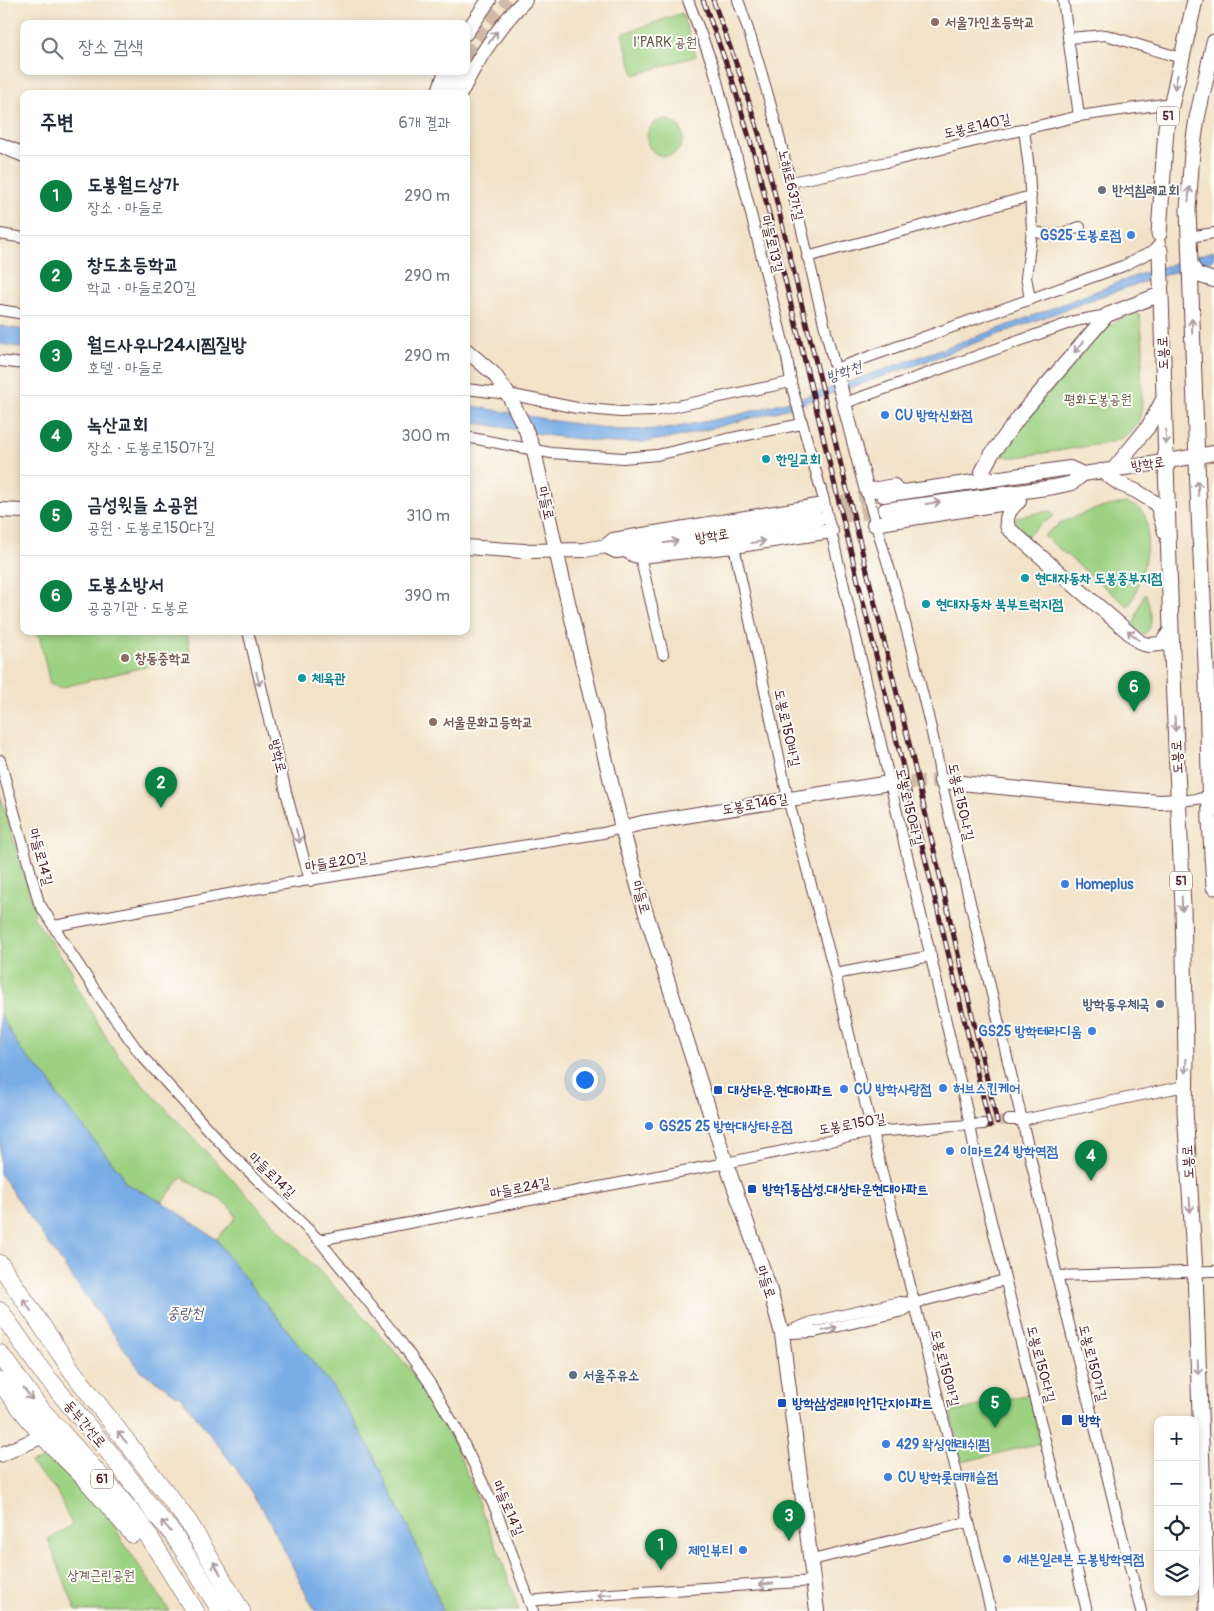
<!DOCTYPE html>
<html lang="ko">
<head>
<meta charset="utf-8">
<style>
  :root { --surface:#fff; --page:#f2f2f3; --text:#1f2937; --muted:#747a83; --line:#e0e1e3; --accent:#0b8043 }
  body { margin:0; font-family:Pangolin,"Poor Story",sans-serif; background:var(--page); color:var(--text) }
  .controls { position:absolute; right:15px; bottom:15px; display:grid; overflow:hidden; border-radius:10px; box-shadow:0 2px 8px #0003 }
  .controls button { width:45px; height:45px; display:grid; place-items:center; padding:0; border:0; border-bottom:1px solid var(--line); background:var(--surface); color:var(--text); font:25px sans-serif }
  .you { position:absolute; left:584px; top:1079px; width:18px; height:18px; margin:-12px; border:4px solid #fff; border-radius:50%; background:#1a73e8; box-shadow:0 0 0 8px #1a73e833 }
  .badge { display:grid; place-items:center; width:32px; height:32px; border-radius:50%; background:var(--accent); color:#fff; font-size:16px; font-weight:700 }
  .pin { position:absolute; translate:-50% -41px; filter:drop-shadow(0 1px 2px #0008) }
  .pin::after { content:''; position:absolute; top:26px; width:18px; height:15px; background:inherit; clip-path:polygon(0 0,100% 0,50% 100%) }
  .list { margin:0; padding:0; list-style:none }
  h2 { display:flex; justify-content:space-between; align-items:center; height:65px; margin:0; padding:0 20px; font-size:21px }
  h2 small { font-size:16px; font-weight:400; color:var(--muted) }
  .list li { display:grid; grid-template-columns:32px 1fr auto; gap:15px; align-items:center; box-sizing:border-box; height:80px; padding:0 20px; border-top:1px solid var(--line) }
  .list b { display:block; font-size:19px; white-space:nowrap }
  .list p { margin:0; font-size:16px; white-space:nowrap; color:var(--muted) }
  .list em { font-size:16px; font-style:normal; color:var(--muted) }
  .icon { flex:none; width:28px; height:28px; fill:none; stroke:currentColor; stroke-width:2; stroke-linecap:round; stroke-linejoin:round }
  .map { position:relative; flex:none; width:1214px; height:1611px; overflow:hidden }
  .search { position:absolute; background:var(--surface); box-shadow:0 2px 8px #0003; left:20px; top:20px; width:450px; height:55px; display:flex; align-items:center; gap:12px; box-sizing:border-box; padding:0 18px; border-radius:10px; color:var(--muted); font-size:19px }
  .panel { position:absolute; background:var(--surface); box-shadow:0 2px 8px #0003; left:20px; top:90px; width:450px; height:545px; border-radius:10px }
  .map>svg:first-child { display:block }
  .green { fill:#9dd182; stroke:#747856 }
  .water { fill:#79ade6; stroke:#626688 }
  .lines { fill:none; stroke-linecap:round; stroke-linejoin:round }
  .street-tunnel { stroke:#d0bba8; stroke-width:10; stroke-dasharray:10 5; stroke-linecap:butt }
  .secondary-tunnel { stroke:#d0bba8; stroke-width:14; stroke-dasharray:14 7; stroke-linecap:butt }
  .street-casing { stroke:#633c42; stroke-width:12 }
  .secondary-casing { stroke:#633c42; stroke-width:16 }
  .primary-casing { stroke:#633c42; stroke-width:17 }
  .highway-casing { stroke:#633c42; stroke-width:19 }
  .street { stroke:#fff; stroke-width:10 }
  .secondary { stroke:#fff; stroke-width:14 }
  .primary { stroke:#fff; stroke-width:15 }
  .highway { stroke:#fff; stroke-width:18 }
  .rail-casing { stroke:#4a1f2b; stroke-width:5 }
  .rail { stroke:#fdfcf7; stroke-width:3; stroke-dasharray:9; stroke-linecap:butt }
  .oneway { stroke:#ae9aa0 }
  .education-dot { fill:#8d6e63; stroke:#fdfcf7; stroke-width:2 }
  .worship-dot { fill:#6b7280; stroke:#fdfcf7; stroke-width:2 }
  .shop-dot { fill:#3f7fe0; stroke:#fdfcf7; stroke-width:2 }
  .culture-dot { fill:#0f9aa8; stroke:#fdfcf7; stroke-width:2 }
  .service-dot { fill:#5c6f8a; stroke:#fdfcf7; stroke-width:2 }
  .transit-dot { fill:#1a4fb4; stroke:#fdfcf7; stroke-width:2 }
  .labels { text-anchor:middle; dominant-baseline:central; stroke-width:4; stroke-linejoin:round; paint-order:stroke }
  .shield { fill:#fdfcf7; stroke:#806168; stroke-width:1 }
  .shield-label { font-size:12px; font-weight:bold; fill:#4a1f2b }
  .education-label { font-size:14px; font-weight:bold; fill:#785e54; stroke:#fdfcf7; text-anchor:start }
  .park-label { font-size:14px; fill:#635445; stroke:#fdfcf7 }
  .street-label { font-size:14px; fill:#4a1f2b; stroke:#fdfcf7 }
  .worship-label { font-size:14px; font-weight:bold; fill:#5b616d; stroke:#fdfcf7; text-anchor:start }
  .shop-label { font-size:14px; font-weight:bold; fill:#366cbe; stroke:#fdfcf7; text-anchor:start }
  .culture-label { font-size:14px; font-weight:bold; fill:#0d838f; stroke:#fdfcf7; text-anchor:start }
  .service-label { font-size:14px; font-weight:bold; fill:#4e5e75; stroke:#fdfcf7; text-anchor:end }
  .transit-label { font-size:14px; font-weight:bold; fill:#164399; stroke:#fdfcf7; text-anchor:start }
  .water-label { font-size:15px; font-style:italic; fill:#5d5876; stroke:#fdfcf7 }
</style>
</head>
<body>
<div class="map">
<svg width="1214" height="1611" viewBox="0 0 1214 1611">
  <rect width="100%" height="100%" fill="#fdfcf7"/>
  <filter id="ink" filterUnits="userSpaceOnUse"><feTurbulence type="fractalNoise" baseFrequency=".02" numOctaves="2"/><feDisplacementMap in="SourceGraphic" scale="10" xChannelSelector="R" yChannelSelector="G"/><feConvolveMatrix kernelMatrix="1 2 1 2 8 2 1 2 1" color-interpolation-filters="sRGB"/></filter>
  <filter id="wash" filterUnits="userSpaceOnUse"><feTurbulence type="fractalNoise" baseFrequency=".0096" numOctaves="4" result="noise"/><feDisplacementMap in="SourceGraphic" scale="20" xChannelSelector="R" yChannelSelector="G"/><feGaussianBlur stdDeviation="1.12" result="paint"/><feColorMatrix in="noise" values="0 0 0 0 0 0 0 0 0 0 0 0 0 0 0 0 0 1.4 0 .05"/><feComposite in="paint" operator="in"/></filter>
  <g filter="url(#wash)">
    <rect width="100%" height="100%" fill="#f2e2c7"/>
    <!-- green -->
    <g class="green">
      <path d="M682,13L696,56L634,75L622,34Z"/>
      <circle cx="665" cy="138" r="18"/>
      <path d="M1133,311L1140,316C1141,327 1143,339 1143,351C1143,360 1141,369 1141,378C1143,411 1145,433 1108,443L1018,457H1009L1002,456L1001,452L1003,444L1105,328Z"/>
      <path d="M1126,503C1133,505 1141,508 1145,516C1153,533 1141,590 1129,605H1126L1044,536C1062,518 1100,506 1126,503Z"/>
      <path d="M1049,511L1053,515V517L1041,524L1026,537L1020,533L1014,524L1017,517Z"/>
      <path d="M1146,594C1149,608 1157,624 1144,635L1133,626L1143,596Z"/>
      <path d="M38,631H186L190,649L185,657L59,688L50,684Z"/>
      <path d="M0,794L35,912L33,917L72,971V977L88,1006L113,1049L130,1070L287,1238L362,1315L406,1364L440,1417L456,1447L501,1558L519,1611H443L417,1547L370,1448L333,1387L233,1263L216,1239L236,1218L232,1209L218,1197L205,1192L182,1177L162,1202L125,1183L120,1172L57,1095L50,1081L20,1049L0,1014Z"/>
      <path d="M1029,1394L1041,1443L962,1462L950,1413Z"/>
      <path d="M47,1458L79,1484L106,1509L123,1542L170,1611H76L48,1539L72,1525L56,1490L30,1463Z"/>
    </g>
    <!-- water -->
    <g class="water">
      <path d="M1214,251V259L1107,294L913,366L790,408L678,437L643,442L614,443L553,436L466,421V405L556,421L617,430L668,429L737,415L804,397L851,381L998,329L1138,275Z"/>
      <path d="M0,326L24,330V348L0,344Z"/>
      <path d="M0,1014L20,1049L50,1081L57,1095L120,1172L125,1183L162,1202L216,1239L233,1263L333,1387L370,1448L417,1547L443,1611H315L268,1518L235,1467L182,1398L141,1371L79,1287L0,1174Z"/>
    </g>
  </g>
  <g filter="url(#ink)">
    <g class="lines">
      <!-- street-tunnel -->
      <path class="street-tunnel" d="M984,1124L1009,1120"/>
      <!-- secondary-tunnel -->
      <g class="secondary-tunnel">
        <path d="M466,57L481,34L509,0"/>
        <path d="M817,506L883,495"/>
        <path d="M819,519L885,510"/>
        <path d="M889,783L941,781"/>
      </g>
      <!-- street casing -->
      <g class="street-casing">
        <g id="street">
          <path d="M688,0L713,66L732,138L787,358L792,387L823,497L970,1124L977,1164L1087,1611"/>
          <path d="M738,0C781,121 804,248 836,372"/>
          <path d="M1063,0L1079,116"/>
          <path d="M1068,38L1106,35L1181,58"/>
          <path d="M1024,129L1029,169L1032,231L1053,236L1080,227"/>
          <path d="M791,182L892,161L1079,116L1171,103"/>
          <path d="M0,234L24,238"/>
          <path d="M1189,237L1214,233"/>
          <path d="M807,257L1031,196"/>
          <path d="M1030,299L1026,277L1032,231"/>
          <path d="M0,310L24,314"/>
          <path d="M0,361L24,364"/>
          <path d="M835,369L1123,266L1153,251L1160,243"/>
          <path d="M466,389L508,394L577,408L621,412L654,411L791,382"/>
          <path d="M845,403L1075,321L1107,315"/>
          <path d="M466,437L551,453L623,458L657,455L727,439L802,424"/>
          <path d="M867,491C873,518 882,544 890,571C902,609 912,649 921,688C929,719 937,750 941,781L1022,1120L1057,1276L1141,1611"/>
          <path d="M734,546L788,799L835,974L872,1132L991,1611"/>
          <path d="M640,556L663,654"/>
          <path d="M248,631L286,792L310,881"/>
          <path d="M0,760L39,903L70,952L103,1002L141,1055L228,1151L319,1240L400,1341L431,1385L457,1430L496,1510L533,1611"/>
          <path d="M1179,801L1214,797"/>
          <path d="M54,926L272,886L603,833L622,828"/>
          <path d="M835,974L931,956"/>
          <path d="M1009,1120H1022L1185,1086"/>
          <path d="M319,1240L726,1163L872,1132L984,1124"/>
          <path d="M1057,1276L1214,1271"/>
          <path d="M791,1333L815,1332L903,1311L915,1303"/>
          <path d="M782,1334L812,1322L900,1302L915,1303L1005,1280"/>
          <path d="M812,1560L968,1522"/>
          <path d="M529,1601L580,1596L814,1581"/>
        </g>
      </g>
      <!-- secondary casing -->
      <g class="secondary-casing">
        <g id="secondary">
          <path d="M466,33L489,0"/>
          <path d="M438,94L446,71"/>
          <path d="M448,94L457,73"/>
          <path d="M460,94C477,59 498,27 525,0"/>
          <path d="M0,145L24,155"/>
          <path d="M1190,264L1198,275L1214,280"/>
          <path d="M466,350L494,374L508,394L525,428L534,451L563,581L622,828L643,904L726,1163L769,1287L782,1334L817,1611"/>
          <path d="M836,372L867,491L894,486"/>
          <path d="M1113,470L1148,427L1165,396"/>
          <path d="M1101,471L1120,484L1136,491L1154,502L1158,507L1165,532"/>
          <path d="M982,472L991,455L1023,412L1107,315L1161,294V284"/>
          <path d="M883,495L1070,468L1083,474L1151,464L1214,453"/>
          <path d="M1019,501C1011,508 1004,516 1008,528L1141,643L1148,645L1161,644L1171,630"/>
          <path d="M0,510L24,511"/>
          <path d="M885,510L1054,487L1072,483L1083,474"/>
          <path d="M874,524L1019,501"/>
          <path d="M606,546L616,551L819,519"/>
          <path d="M466,547L524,551L585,550L606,546L613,540L817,506"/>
          <path d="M625,550L634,555L640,556L734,546L831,531"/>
          <path d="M941,781L1109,798L1160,802L1179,801"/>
          <path d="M622,828L642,823L889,783"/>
          <path d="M0,1455L43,1436"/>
        </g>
      </g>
      <!-- primary casing -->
      <g class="primary-casing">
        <g id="primary">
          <path d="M1214,42L1197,118L1192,153L1188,209L1198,490L1207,686L1210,820L1214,887"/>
          <path d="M1159,234L1166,128L1195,0"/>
          <path d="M1160,250L1161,284"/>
          <path d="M1161,294L1171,630L1183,908L1186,1056L1185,1110L1195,1272L1207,1611"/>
        </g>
      </g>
      <!-- highway casing -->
      <g class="highway-casing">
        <g id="highway">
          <path d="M0,1264L73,1372L189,1523L241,1611"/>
          <path d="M0,1311L41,1370L113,1457L155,1513L174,1535L221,1611"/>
          <path d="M0,1354L37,1405L118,1496L143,1527L195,1611"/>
          <path d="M0,1382L43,1436L86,1479L133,1534"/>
        </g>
      </g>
      <!-- street -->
      <use href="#street" class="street"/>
      <!-- secondary -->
      <use href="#secondary" class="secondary"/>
      <!-- primary -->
      <use href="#primary" class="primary"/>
      <!-- highway -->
      <use href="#highway" class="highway"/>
      <!-- rail casing -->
      <g class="rail-casing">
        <g id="rail">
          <path d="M703,0L732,79L757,164L990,1126"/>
          <path d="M713,0L742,80L760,137L774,191L910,747L997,1122"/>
        </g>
      </g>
      <!-- rail -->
      <use href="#rail" class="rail"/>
    </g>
    <!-- one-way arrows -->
    <defs><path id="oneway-shaft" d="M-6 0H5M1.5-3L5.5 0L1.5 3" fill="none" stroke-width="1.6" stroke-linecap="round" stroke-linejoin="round" transform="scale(1.25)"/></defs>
    <g class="oneway">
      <use href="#oneway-shaft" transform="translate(493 37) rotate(-55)"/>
      <use href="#oneway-shaft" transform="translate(1176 82) rotate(102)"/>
      <use href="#oneway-shaft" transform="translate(1189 194) rotate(-86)"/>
      <use href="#oneway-shaft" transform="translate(1192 326) rotate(-92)"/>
      <use href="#oneway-shaft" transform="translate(1079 347) rotate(131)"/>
      <use href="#oneway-shaft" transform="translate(1166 437) rotate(89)"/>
      <use href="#oneway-shaft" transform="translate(1198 488) rotate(-92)"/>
      <use href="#oneway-shaft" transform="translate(933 503) rotate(-8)"/>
      <use href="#oneway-shaft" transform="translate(671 542) rotate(-9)"/>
      <use href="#oneway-shaft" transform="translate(758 542) rotate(-8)"/>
      <use href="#oneway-shaft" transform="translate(1133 635) rotate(-139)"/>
      <use href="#oneway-shaft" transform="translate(258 679) rotate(76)"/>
      <use href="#oneway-shaft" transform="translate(1175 724) rotate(87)"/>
      <use href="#oneway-shaft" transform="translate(298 836) rotate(75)"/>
      <use href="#oneway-shaft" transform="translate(1182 904) rotate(88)"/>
      <use href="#oneway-shaft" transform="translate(1186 1066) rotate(93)"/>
      <use href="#oneway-shaft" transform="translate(1190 1205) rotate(87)"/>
      <use href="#oneway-shaft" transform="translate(27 1305) rotate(-123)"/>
      <use href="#oneway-shaft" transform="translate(830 1329) rotate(-13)"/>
      <use href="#oneway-shaft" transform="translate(1198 1367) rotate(88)"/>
      <use href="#oneway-shaft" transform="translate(28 1394) rotate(53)"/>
      <use href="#oneway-shaft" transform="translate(122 1437) rotate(-128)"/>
      <use href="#oneway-shaft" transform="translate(166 1526) rotate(-132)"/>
      <use href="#oneway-shaft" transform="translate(217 1568) rotate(-120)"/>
      <use href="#oneway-shaft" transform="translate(766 1584) rotate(176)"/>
      <use href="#oneway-shaft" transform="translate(604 1595) rotate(176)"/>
    </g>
  </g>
  <!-- markers -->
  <g class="education-dot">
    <circle cx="935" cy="22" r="5"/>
    <circle cx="125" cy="658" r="5"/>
    <circle cx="433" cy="722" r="5"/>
  </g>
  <circle class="worship-dot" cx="1102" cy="190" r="5"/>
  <g class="shop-dot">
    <circle cx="1131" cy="235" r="5"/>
    <circle cx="885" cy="415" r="5"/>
    <circle cx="1065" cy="884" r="5"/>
    <circle cx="1092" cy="1031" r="5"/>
    <circle cx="943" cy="1088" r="5"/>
    <circle cx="844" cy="1089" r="5"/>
    <circle cx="649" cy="1126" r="5"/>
    <circle cx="950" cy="1151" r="5"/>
    <circle cx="886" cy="1444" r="5"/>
    <circle cx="888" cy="1477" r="5"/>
    <circle cx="743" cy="1550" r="5"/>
    <circle cx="1007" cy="1559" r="5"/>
  </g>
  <g class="culture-dot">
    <circle cx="766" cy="459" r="5"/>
    <circle cx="1025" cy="578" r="5"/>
    <circle cx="926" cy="604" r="5"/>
    <circle cx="302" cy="678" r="5"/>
  </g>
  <g class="service-dot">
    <circle cx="1160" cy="1004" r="5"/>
    <circle cx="573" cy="1375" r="5"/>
  </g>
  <g class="transit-dot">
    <rect x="713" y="1085" width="10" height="10" rx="2.5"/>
    <rect x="747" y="1184" width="10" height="10" rx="2.5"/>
    <rect x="777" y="1398" width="10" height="10" rx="2.5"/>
    <rect x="1061" y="1414" width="12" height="12" rx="2.5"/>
  </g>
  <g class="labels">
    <!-- shield labels -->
    <g class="shield">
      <rect x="1157" y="106.5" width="22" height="19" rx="4"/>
      <rect x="1170" y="871.5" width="22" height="19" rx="4"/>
      <rect x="91" y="1469.5" width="22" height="19" rx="4"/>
    </g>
    <g class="shield-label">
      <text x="1168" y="116">51</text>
      <text x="1181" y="881">51</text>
      <text x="102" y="1479">61</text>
    </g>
    <!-- education labels -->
    <g class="education-label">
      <text x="945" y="22">서울가인초등학교</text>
      <text x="135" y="658">창동중학교</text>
      <text x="443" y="722">서울문화고등학교</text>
    </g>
    <!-- park labels -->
    <g class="park-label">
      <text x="665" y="42">I'PARK 공원</text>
      <text x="1098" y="399">평화도봉공원</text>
      <text x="101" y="1575">상계근린공원</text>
    </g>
    <!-- street labels -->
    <g class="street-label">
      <text transform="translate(977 126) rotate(-13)">도봉로140길</text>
      <text transform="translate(791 185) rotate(77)">노해로63가길</text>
      <text transform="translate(772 244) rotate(77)">마들로13길</text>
      <text transform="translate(1163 353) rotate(-92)">도봉로</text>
      <text transform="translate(1148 464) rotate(-9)">방학로</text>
      <text transform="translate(546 503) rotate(78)">마들로</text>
      <text transform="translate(712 536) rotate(-9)">방학로</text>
      <text transform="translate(787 728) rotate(78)">도봉로150바길</text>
      <text transform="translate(278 756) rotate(76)">방학로</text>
      <text transform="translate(1177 757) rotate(-93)">도봉로</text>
      <text transform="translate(961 802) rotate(78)">도봉로150나길</text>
      <text transform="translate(755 804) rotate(-10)">도봉로146길</text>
      <text transform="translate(909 807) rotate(77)">도봉로150라길</text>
      <text transform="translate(41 857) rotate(75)">마들로14길</text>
      <text transform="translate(336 862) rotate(-9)">마들로20길</text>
      <text transform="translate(641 897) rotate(74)">마들로</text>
      <text transform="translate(852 1124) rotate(-10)">도봉로150길</text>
      <text transform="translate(1188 1162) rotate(-93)">도봉로</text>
      <text transform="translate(272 1175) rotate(44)">마들로14길</text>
      <text transform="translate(520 1188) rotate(-11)">마들로24길</text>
      <text transform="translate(766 1282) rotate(72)">마들로</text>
      <text transform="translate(1093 1363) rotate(76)">도봉로150가길</text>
      <text transform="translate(1041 1364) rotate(76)">도봉로150다길</text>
      <text transform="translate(945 1368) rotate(76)">도봉로150마길</text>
      <text transform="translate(85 1424) rotate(50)">동부간선로</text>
      <text transform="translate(508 1508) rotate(67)">마들로14길</text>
    </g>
    <!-- worship labels -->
    <g class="worship-label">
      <text x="1112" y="190">반석침례교회</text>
    </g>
    <!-- shop labels -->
    <g class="shop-label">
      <text x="1121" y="235" text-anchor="end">GS25 도봉로점</text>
      <text x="895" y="415">CU 방학신화점</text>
      <text x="1075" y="884">Homeplus</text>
      <text x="1082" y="1031" text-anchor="end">GS25 방학테라디움</text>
      <text x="953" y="1088">허브스킨케어</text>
      <text x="854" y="1089">CU 방학사랑점</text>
      <text x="659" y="1126">GS25 25 방학대상타운점</text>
      <text x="960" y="1151">이마트24 방학역점</text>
      <text x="896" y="1444">429 왁싱앤래쉬펌</text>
      <text x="898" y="1477">CU 방학롯데캐슬점</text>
      <text x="733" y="1550" text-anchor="end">제인뷰티</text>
      <text x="1017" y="1559">세븐일레븐 도봉방학역점</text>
    </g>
    <!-- culture labels -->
    <g class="culture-label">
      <text x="776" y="459">한일교회</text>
      <text x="1035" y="578">현대자동차 도봉중부지점</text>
      <text x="936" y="604">현대자동차 북부트럭지점</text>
      <text x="312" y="678">체육관</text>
    </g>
    <!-- service labels -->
    <g class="service-label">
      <text x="1150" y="1004">방학동우체국</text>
      <text x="583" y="1375" text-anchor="start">서울주유소</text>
    </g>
    <!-- transit labels -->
    <g class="transit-label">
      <text x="728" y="1090">대상타운.현대아파트</text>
      <text x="762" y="1189">방학1동삼성.대상타운현대아파트</text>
      <text x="792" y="1403">방학삼성래미안1단지아파트</text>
      <text x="1078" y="1420">방학</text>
    </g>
    <!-- water labels -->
    <g class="water-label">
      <text transform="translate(844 372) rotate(-19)">방학천</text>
      <text x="185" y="1313">중랑천</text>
    </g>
  </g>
</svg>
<div class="controls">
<button>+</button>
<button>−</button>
<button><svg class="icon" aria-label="locate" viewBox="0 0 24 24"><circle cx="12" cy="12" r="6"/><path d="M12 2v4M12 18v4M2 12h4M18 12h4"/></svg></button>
<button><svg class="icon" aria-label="layers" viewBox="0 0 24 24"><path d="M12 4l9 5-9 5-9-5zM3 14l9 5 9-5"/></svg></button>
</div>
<div class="you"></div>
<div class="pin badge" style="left:661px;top:1570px">1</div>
<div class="pin badge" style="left:161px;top:808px">2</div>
<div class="pin badge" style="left:789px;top:1541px">3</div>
<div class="pin badge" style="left:1091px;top:1181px">4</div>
<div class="pin badge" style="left:995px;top:1428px">5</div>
<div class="pin badge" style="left:1134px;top:712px">6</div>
<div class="search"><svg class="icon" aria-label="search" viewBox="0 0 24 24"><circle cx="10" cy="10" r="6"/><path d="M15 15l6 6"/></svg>장소 검색</div>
<section class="panel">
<h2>주변<small>6개 결과</small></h2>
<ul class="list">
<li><span class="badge">1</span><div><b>도봉월드상가</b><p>장소 · 마들로</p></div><em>290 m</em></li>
<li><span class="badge">2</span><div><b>창도초등학교</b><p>학교 · 마들로20길</p></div><em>290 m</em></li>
<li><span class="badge">3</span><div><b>월드사우나24시찜질방</b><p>호텔 · 마들로</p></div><em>290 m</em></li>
<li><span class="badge">4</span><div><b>녹산교회</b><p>장소 · 도봉로150가길</p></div><em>300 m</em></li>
<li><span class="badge">5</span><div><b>금성윗들 소공원</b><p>공원 · 도봉로150다길</p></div><em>310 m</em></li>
<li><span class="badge">6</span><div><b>도봉소방서</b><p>공공기관 · 도봉로</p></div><em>390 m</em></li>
</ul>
</section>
</div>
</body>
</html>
